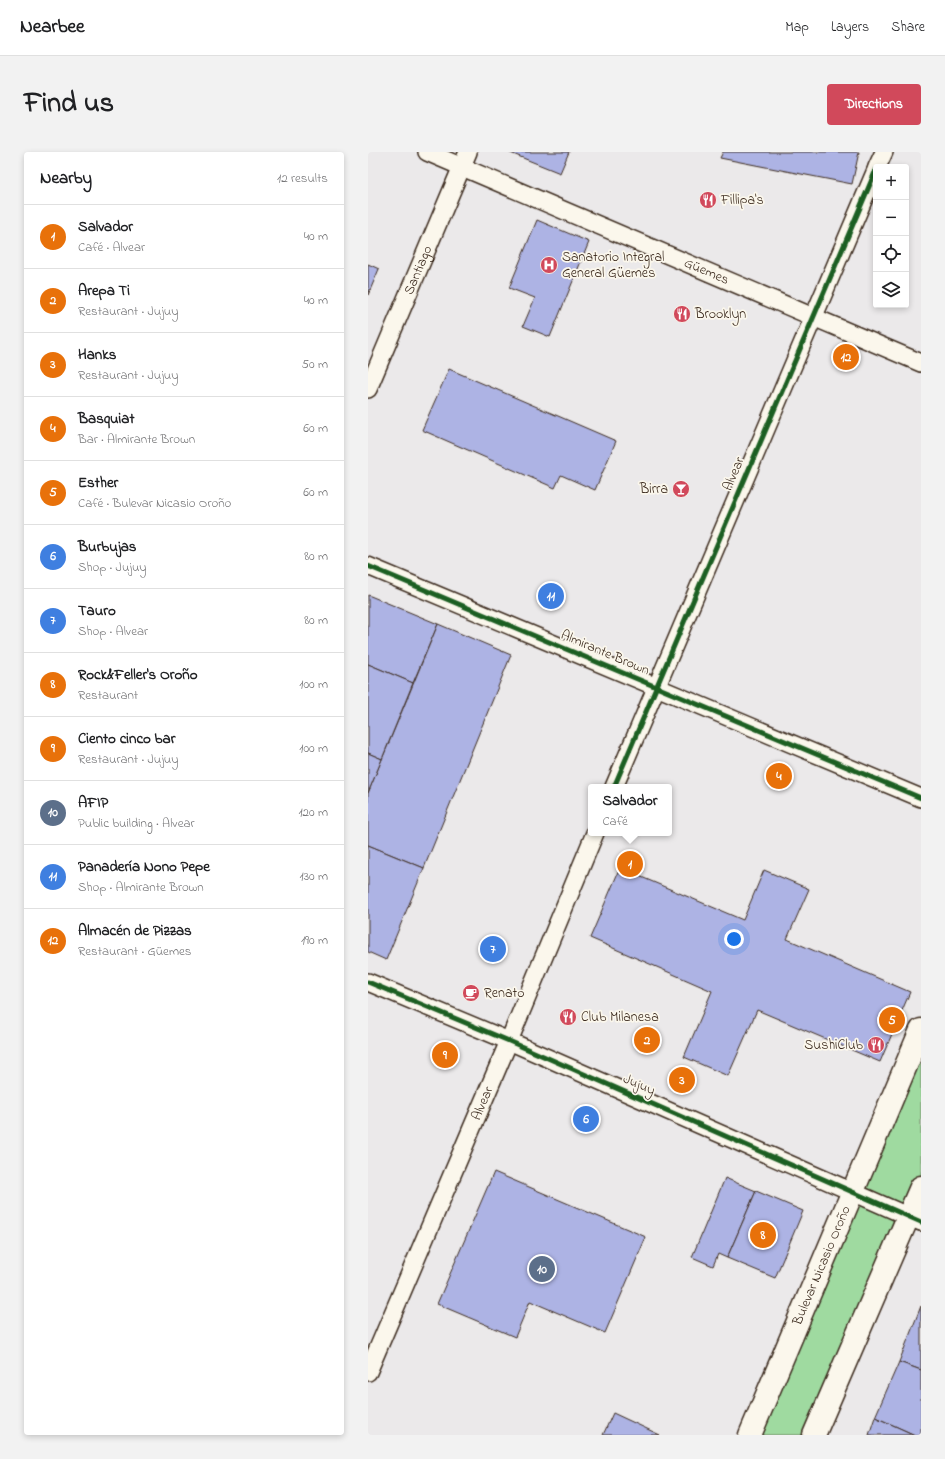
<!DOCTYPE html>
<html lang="en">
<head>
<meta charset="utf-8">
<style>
  :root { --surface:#fff; --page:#f2f2f2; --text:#202124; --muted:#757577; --line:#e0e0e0; --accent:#d1495b }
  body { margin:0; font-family:"Indie Flower",sans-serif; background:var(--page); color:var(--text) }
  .controls { position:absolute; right:12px; top:12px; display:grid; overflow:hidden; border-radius:4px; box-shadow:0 2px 6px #0003 }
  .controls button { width:36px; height:36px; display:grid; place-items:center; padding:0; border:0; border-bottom:1px solid var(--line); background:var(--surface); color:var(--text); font:20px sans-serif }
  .you { position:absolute; left:366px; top:787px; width:14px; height:14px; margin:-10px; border:3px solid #fff; border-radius:50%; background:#1a73e8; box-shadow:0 0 0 6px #1a73e833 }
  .badge { display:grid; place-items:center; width:26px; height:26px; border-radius:50%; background:var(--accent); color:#fff; font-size:13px; font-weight:700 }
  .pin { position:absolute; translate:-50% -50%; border:2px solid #fff; box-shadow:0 1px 4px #0006 }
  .popup { position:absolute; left:220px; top:632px; width:84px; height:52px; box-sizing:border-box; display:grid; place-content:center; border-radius:4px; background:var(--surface); filter:drop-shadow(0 1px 3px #0005); font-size:13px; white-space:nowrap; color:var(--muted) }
  .popup b { font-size:15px; color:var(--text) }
  .popup::after { content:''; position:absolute; left:50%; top:100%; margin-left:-8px; border:8px solid transparent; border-top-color:var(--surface) }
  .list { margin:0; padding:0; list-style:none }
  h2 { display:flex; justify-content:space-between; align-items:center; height:52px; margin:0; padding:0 16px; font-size:17px }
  h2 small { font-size:13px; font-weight:400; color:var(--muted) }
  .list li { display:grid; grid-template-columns:26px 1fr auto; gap:12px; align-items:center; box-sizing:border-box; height:64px; padding:0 16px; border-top:1px solid var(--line) }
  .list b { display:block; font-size:15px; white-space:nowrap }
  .list p { margin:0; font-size:13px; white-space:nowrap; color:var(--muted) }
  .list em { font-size:13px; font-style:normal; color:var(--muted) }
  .icon { flex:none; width:22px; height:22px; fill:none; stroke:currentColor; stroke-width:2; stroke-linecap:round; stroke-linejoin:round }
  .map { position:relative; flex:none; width:553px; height:1283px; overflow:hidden; border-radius:4px }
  header { display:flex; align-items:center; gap:24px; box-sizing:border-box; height:56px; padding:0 20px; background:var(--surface); border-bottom:1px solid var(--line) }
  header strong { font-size:19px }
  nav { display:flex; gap:22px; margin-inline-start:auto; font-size:14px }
  .intro { display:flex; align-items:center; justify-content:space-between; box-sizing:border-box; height:96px; padding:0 24px }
  h1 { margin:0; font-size:28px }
  .button { padding:10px 18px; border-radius:4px; background:var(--accent); color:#fff; font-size:14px; font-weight:700 }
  main { display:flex; gap:24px; padding:0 24px }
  aside { flex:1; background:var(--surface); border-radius:4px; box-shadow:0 2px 6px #0003 }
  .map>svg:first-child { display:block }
  .green { fill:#9fdaa0; stroke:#6d825f }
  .building { fill:#adb3e4; stroke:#3b2a1e }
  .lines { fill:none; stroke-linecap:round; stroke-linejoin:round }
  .street-casing { stroke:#3b2a1e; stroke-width:20 }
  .primary-casing { stroke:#3b2a1e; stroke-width:25 }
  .street { stroke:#fbf7ec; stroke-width:17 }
  .primary { stroke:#fbf7ec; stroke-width:22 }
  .cycleway-casing { stroke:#fbf7ec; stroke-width:8 }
  .cycleway { stroke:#1b5e20; stroke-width:5 }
  .labels { text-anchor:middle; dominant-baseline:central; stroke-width:3.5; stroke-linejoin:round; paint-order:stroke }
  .poi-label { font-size:14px; fill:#3b2a1e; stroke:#fbf7ec; text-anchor:start }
  .street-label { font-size:14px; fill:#3b2a1e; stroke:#fbf7ec }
</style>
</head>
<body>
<header>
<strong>Nearbee</strong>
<nav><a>Map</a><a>Layers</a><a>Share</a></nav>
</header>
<div class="intro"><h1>Find us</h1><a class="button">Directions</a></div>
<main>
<aside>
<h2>Nearby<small>12 results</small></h2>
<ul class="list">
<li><span class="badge" style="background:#e8710a">1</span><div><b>Salvador</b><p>Café · Alvear</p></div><em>40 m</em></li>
<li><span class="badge" style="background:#e8710a">2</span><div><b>Arepa Ti</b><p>Restaurant · Jujuy</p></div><em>40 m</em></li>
<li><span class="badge" style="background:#e8710a">3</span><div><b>Hanks</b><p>Restaurant · Jujuy</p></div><em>50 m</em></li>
<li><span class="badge" style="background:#e8710a">4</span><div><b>Basquiat</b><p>Bar · Almirante Brown</p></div><em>60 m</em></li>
<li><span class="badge" style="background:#e8710a">5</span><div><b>Esther</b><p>Café · Bulevar Nicasio Oroño</p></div><em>60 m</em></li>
<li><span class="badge" style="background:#3f7fe0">6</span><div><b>Burbujas</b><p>Shop · Jujuy</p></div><em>80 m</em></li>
<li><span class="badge" style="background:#3f7fe0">7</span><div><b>Tauro</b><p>Shop · Alvear</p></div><em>80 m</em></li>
<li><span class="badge" style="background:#e8710a">8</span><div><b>Rock&amp;Feller's Oroño</b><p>Restaurant</p></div><em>100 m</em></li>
<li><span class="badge" style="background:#e8710a">9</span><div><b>Ciento cinco bar</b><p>Restaurant · Jujuy</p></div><em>100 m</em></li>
<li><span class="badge" style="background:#5c6f8a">10</span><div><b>AFIP</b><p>Public building · Alvear</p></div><em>120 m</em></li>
<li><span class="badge" style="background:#3f7fe0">11</span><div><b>Panadería Nono Pepe</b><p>Shop · Almirante Brown</p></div><em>130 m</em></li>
<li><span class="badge" style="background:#e8710a">12</span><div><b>Almacén de Pizzas</b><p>Restaurant · Güemes</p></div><em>190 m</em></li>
</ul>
</aside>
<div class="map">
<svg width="553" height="1283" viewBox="0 0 553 1283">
  <rect width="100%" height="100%" fill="#ebe9ea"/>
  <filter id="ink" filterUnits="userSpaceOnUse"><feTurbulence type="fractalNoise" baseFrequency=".025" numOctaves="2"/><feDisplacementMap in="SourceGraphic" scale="8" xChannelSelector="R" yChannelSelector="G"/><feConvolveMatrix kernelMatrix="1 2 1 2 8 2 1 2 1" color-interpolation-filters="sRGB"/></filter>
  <g filter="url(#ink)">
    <!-- green -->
    <path class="green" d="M553,878V1035L446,1283H382Z"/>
    <!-- building -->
    <g class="building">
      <path d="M140,0H201L192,21Z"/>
      <path d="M355,0H491L484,32L352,6Z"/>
      <path d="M169,68L221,90L182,185L155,174L167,146L141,136Z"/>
      <path d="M0,112L11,117L0,143Z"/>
      <path d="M81,217L248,289L227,338L193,323L187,336L54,278Z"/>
      <path d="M0,443L70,472L45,531L0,512Z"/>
      <path d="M70,472L143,503L56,716L0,693V641Z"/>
      <path d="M0,512L45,531L14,607L0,601Z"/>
      <path d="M0,601L14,607L0,641Z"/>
      <path d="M0,693L56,716L18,808L0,800Z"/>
      <path d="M252,716L375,768L396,718L441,737L419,787L542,840L512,910L389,858L360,924L316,905L344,839L222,786Z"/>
      <path d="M126,1020L278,1085L237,1181L162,1149L147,1185L69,1152Z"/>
      <path d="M357,1026L388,1039L359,1106L350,1102L345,1114L324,1105Z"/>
      <path d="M388,1039L435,1059L407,1126L359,1106Z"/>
      <path d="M553,1154V1218L531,1210Z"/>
      <path d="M531,1210L553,1218V1283H547L507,1265Z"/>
      <path d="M245,1261L292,1283H235Z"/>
      <path d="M507,1265L547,1283H501Z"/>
    </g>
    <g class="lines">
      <!-- street casing -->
      <g class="street-casing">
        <g id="street">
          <path id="s1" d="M59,0L553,211"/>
          <path d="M509,15L516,0"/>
          <path id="s2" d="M0,237L100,0"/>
          <path d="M0,414L553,646"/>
          <path d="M246,635L508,18"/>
          <path d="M0,830L141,889L553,1070"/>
          <path id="s3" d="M0,1220L141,889L227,681"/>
        </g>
      </g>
      <!-- primary casing -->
      <g class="primary-casing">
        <g id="primary">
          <path id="s4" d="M382,1283L553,878"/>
          <path d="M446,1283L553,1035"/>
        </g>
      </g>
      <!-- street -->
      <use href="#street" class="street"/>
      <!-- primary -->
      <use href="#primary" class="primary"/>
      <!-- cycleway casing -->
      <g class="cycleway-casing">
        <g id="cycleway">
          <path d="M0,414L553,646"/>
          <path d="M246,635L508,18"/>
          <path d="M0,830L141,889L553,1070"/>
        </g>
      </g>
      <!-- cycleway -->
      <use href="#cycleway" class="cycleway"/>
    </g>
  </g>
  <!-- icons -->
  <defs>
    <g id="restaurant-disc" transform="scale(0.9)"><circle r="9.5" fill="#d1495b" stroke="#fbf7ec"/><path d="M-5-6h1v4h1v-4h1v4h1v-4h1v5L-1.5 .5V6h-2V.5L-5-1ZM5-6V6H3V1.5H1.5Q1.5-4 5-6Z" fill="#fff"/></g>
    <g id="hospital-disc" transform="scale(0.9)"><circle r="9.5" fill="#d1495b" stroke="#fbf7ec"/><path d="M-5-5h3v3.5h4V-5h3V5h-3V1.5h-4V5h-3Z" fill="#fff"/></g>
    <g id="bar-disc" transform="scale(0.9)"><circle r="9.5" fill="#d1495b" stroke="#fbf7ec"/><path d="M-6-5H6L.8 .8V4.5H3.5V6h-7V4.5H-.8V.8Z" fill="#fff"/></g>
    <g id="cafe-disc" transform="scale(0.9)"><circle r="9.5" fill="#d1495b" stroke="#fbf7ec"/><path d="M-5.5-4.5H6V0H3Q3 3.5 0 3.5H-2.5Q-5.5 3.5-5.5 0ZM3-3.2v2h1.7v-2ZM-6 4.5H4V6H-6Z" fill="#fff"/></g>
  </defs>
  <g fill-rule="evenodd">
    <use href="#restaurant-disc" x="340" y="48"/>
    <use href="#hospital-disc" x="181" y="113"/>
    <use href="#restaurant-disc" x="314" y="162"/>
    <use href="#bar-disc" x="313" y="337"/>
    <use href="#cafe-disc" x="103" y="841"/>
    <use href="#restaurant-disc" x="200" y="865"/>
    <use href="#restaurant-disc" x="508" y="893"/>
  </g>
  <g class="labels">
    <!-- poi labels -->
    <g class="poi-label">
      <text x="353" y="48">Fillipa's</text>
      <text x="194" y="105">Sanatorio Integral<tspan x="194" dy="16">General Güemes</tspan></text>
      <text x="327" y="162">Brooklyn</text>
      <text x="300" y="337" text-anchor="end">Birra</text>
      <text x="116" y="841">Renato</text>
      <text x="213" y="865">Club Milanesa</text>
      <text x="495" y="893" text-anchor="end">SushiClub</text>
    </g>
    <!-- street labels -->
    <g class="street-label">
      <text stroke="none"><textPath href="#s2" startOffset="129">Santiago</textPath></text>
      <text stroke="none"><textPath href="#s1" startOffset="304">Güemes</textPath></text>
      <text transform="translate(366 322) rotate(-67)">Alvear</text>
      <text transform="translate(237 501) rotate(23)">Almirante Brown</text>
      <text transform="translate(271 933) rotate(24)">Jujuy</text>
      <text stroke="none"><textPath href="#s3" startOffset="292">Alvear</textPath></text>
      <text stroke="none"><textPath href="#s4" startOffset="184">Bulevar Nicasio Oroño</textPath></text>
    </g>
  </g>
</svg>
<div class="controls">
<button>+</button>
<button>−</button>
<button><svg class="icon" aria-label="locate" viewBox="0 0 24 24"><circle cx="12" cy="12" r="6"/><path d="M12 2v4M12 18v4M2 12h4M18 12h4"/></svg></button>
<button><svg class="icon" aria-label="layers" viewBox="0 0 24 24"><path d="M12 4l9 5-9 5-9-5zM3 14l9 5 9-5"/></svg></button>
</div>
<div class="you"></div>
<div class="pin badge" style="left:262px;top:712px;background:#e8710a">1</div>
<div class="popup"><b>Salvador</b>Café</div>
<div class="pin badge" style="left:279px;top:888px;background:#e8710a">2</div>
<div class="pin badge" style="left:314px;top:928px;background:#e8710a">3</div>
<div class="pin badge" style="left:411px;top:624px;background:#e8710a">4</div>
<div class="pin badge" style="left:524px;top:868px;background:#e8710a">5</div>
<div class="pin badge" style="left:218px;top:967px;background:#3f7fe0">6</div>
<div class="pin badge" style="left:125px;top:797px;background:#3f7fe0">7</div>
<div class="pin badge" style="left:395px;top:1083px;background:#e8710a">8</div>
<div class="pin badge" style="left:77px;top:903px;background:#e8710a">9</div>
<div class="pin badge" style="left:174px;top:1117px;background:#5c6f8a">10</div>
<div class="pin badge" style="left:183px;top:444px;background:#3f7fe0">11</div>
<div class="pin badge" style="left:478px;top:205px;background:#e8710a">12</div>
</div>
</main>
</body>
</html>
